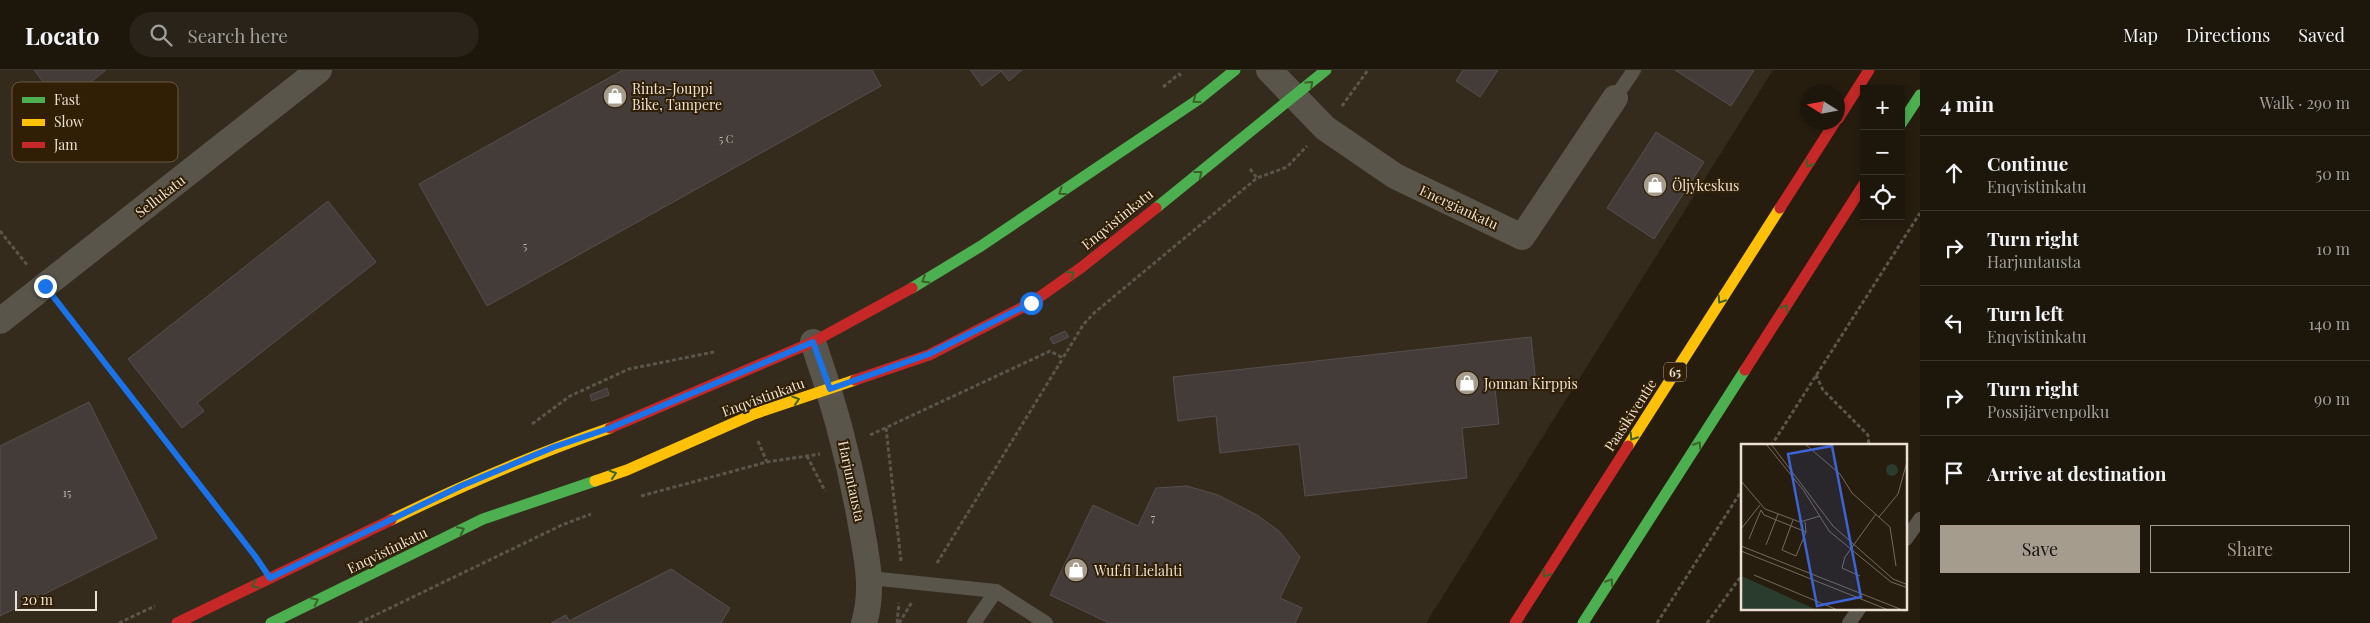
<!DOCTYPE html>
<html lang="en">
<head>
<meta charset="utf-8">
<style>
  :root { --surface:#1c160b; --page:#292319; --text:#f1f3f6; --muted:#a09f9d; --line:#3a352c; --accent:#a69c8d }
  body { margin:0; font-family:"Playfair Display",serif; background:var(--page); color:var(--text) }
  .controls { position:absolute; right:15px; top:15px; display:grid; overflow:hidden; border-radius:0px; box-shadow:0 2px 8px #0003 }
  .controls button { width:45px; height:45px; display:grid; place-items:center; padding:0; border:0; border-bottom:1px solid var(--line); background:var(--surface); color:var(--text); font:25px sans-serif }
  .compass { position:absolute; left:1800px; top:15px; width:45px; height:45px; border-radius:50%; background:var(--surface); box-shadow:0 2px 8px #0003; rotate:281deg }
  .scale { position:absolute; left:15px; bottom:12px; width:82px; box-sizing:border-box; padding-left:5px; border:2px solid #ebe0d1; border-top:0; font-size:14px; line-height:18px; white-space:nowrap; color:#ebe0d1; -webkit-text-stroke:4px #301f05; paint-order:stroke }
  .stop { position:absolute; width:15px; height:15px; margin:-11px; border:4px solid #1a73e8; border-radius:50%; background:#fff }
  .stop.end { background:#1a73e8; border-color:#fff; box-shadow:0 1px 5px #0008 }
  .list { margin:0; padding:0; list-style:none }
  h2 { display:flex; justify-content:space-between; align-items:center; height:65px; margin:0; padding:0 20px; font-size:21px }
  h2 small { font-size:16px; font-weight:400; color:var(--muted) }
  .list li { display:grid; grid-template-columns:32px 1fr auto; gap:15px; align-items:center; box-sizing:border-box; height:75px; padding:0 20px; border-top:1px solid var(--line) }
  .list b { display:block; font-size:19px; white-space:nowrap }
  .list p { margin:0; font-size:16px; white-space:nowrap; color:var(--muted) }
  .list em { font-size:16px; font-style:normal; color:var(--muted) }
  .actions { display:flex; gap:10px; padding:15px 20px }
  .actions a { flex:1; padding:11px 0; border:1px solid var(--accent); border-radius:0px; text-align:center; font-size:18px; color:var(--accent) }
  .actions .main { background:var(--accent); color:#111 }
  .icon { flex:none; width:28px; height:28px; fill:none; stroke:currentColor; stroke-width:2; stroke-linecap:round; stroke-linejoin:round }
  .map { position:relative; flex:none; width:1920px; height:553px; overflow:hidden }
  header { display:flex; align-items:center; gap:30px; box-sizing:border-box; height:70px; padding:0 25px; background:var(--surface); border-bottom:1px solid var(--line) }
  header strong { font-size:24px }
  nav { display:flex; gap:28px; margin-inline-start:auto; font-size:18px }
  .search { width:350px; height:45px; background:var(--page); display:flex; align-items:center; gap:12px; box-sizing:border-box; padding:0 18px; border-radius:28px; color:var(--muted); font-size:19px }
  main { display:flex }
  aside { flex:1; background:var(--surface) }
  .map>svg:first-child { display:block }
  .commercial { fill:#342b1c }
  .building { fill:#433c39; stroke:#564f4f }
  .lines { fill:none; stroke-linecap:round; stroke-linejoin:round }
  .path { stroke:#5a564c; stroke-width:3; stroke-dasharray:4 2.5; stroke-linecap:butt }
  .lane { stroke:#59554a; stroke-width:14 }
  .street { stroke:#59554a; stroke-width:26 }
  .fast { stroke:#4caf50; stroke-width:11 }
  .slow { stroke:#ffc107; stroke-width:11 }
  .jam { stroke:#c62828; stroke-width:11 }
  .oneway { stroke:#3d6027 }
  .route { stroke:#1a73e8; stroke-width:6 }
  .labels { text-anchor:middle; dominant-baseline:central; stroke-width:4; stroke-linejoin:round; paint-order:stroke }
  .number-label { font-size:11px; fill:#c1b7ab }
  .shield { fill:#301f05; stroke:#b3a694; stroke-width:1 }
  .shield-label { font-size:12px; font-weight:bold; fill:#ebe0d1 }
  .poi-label { font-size:14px; fill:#ebe0d1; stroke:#301f05; text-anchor:start }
  .street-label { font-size:14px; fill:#ebe0d1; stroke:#301f05 }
  .inset-road { fill:none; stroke:#756b5d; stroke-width:1 }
  .view { fill:#3c64d7; fill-opacity:0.15; stroke:#3c64d7; stroke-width:2.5 }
  .inset-edge { fill:none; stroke:#ebe0d1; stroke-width:2.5 }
  .key { fill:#301f05; stroke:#685942; stroke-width:1 }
  .key-label { font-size:14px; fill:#ebe0d1 }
</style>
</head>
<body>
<header>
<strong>Locato</strong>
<div class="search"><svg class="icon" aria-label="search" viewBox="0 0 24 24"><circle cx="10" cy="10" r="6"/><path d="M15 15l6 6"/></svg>Search here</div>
<nav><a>Map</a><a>Directions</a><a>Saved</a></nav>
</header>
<main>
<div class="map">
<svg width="1920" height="553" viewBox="0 0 1920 553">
  <rect width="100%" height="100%" fill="#261d0f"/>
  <!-- commercial -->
  <path class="commercial" d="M0,0H1773L1426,553H0Z"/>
  <!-- building -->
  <g class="building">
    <path d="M34,0H106L61,35Z"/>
    <path d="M623,0H872L881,16L487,236L419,114Z"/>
    <path d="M970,0H1022L1009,11L1001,1L982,16Z"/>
    <path d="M1463,0H1498L1480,27L1456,11Z"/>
    <path d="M1675,0H1754L1731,36Z"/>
    <path d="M1656,62L1704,92L1654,169L1607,138Z"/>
    <path d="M328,131L376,192L197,333L204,341L182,358L128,289Z"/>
    <path d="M1065,261L1069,267L1053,274L1050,268Z"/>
    <path d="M1531,267L1536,314L1495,319L1499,354L1462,358L1467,408L1305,426L1299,374L1220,383L1216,346L1178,351L1173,307Z"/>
    <path d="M607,318L609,325L592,331L590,325Z"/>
    <path d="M89,332L157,468L0,546V376Z"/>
    <path d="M1187,416L1218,425L1257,445L1280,462L1300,487L1280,528L1302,538L1295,553H1109L1050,525L1093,435L1138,456L1156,418Z"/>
    <path d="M671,499L730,538L721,553H551L566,545L569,551Z"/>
  </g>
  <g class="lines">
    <!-- path -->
    <g class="path">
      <path d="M1163,17L1179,4L1182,7"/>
      <path d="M1342,36L1368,0"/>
      <path d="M1250,99L1257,108"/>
      <path d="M0,161L28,196"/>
      <path d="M60,236L255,485"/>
      <path d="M1816,305L1823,320L1868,365L1869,376"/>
      <path d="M532,354L570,326L629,299L714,282"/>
      <path d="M886,358L901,491"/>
      <path d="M870,365L1050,281L1063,288L1083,255L1094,243L1257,108L1287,97L1307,76"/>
      <path d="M758,371L767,392"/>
      <path d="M1771,376L1920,143"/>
      <path d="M807,386L825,421"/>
      <path d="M641,426L767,392L820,384"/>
      <path d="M937,493L1063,288"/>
      <path d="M119,553L155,536"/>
      <path d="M359,553L562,455L591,444"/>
      <path d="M897,553L899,533"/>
      <path d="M899,553L912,532"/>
      <path d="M1657,553L1742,420"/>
      <path d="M1707,553L1742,505"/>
    </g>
    <!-- lane -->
    <g class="lane">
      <path d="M1615,28L1634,0"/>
      <path d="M1906,469L1920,449"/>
      <path d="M870,508L996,521L974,553"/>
      <path d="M996,521L1046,553"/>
      <path d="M1849,553L1859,539"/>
    </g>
    <!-- street -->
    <g class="street">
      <path d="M1269,0L1325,58L1395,106L1522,167L1615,28"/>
      <path d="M0,251L319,0"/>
      <path d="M813,272C834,332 850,392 861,455C867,489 874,520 864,553"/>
    </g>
    <!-- fast -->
    <g class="fast">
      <path d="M1901,54L1920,25"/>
      <path d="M1156,138L1326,0"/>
      <path d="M912,218L981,176L1199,29L1235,0"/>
      <path d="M271,553L483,449L595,411"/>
      <path d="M1583,553L1745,300"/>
    </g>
    <!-- slow -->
    <g class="slow">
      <path d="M1628,376L1780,138"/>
      <path d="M595,411L627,400L754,344L855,310"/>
      <path d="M391,450C463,415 535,384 610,358"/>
    </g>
    <!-- jam -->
    <g class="jam">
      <path d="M1838,49L1869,0"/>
      <path d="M1780,138L1835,52"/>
      <path d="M1745,300L1864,114"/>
      <path d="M855,310L929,285L1031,233L1082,197L1156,138"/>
      <path d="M610,358L813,272L912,218"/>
      <path d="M177,553L391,450"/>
      <path d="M1515,553L1628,376"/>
    </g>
  </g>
  <!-- one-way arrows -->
  <defs><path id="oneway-chevron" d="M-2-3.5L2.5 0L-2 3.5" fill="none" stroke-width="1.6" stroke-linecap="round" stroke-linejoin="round" transform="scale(1.25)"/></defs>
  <g class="oneway">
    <use href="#oneway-chevron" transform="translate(1310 14) rotate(-42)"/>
    <use href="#oneway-chevron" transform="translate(1196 30) rotate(144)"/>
    <use href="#oneway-chevron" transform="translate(1809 94) rotate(123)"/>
    <use href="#oneway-chevron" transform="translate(1199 104) rotate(-38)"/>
    <use href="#oneway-chevron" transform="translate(1062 122) rotate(146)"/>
    <use href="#oneway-chevron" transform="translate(1071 204) rotate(-36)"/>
    <use href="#oneway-chevron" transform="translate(925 210) rotate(149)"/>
    <use href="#oneway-chevron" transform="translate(1721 230) rotate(123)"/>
    <use href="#oneway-chevron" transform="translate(1785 238) rotate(-58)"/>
    <use href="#oneway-chevron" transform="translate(796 330) rotate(-18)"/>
    <use href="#oneway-chevron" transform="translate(1633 367) rotate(123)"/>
    <use href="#oneway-chevron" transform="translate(1698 375) rotate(-58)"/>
    <use href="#oneway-chevron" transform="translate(613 404) rotate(-18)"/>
    <use href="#oneway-chevron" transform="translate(461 460) rotate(-26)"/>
    <use href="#oneway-chevron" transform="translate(1546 504) rotate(122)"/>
    <use href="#oneway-chevron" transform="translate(1610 512) rotate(-57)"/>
    <use href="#oneway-chevron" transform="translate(255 515) rotate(154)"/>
    <use href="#oneway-chevron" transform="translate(315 531) rotate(-26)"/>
  </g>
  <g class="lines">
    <!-- route -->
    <path class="route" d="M45,216L255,486L270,508L461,416L554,377L610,358L813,272L830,319L929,284L1031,233"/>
  </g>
  <!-- icons -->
  <defs>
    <g id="shop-disc" transform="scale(1.25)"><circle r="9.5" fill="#a69c8d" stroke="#301f05"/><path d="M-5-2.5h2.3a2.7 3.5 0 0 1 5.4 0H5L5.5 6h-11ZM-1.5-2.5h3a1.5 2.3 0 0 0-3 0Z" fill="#fff"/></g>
  </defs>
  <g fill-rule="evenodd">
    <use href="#shop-disc" x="615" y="26"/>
    <use href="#shop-disc" x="1655" y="115"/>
    <use href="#shop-disc" x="1467" y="313"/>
    <use href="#shop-disc" x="1076" y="500"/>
  </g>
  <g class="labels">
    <!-- number labels -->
    <g class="number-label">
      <text x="726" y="68">5 C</text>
      <text x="525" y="175">5</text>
      <text x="67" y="422">15</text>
      <text x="1153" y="447">7</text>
    </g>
    <!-- shield labels -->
    <rect class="shield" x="1664" y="292.5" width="22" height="19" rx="4"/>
    <g class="shield-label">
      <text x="1675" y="302">65</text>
    </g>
    <!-- poi labels -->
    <g class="poi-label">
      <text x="632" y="18">Rinta-Jouppi<tspan x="632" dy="16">Bike, Tampere</tspan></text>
      <text x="1672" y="115">Öljykeskus</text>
      <text x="1484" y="313">Jonnan Kirppis</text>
      <text x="1094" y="500">Wuf.fi Lielahti</text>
    </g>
    <!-- street labels -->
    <g class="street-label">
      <text transform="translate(160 126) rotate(-38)">Sellukatu</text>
      <text transform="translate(1459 137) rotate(25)">Energiankatu</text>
      <text transform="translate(1117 149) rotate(-39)">Enqvistinkatu</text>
      <text transform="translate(763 327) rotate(-20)">Enqvistinkatu</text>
      <text transform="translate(1630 345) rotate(-57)">Paasikiventie</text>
      <text transform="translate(852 411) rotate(78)">Harjuntausta</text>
      <text transform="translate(387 480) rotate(-26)">Enqvistinkatu</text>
    </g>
  </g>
  <!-- overview -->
  <g transform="translate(1741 374)">
    <rect width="166" height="166" fill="#261d0f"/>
    <path d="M0,132L5,134L76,166H0Z" fill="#293c2e"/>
    <path d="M145 26a6 6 0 1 1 12 0a6 6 0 1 1-12 0Z" fill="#293c2e"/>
    <path class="inset-road" d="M25,0L63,47L88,87L150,138L167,144M30,0L92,82L152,135L167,141M64,0L99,30L111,49L149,83L155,122M0,37L24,65L59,78L79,72M20,66L23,71L65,88L64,78M138,73L157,50L167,14M52,76L41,106L55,112L65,88M0,85L19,61M8,95L20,66M25,101L37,70M0,102L164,167M0,107L150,167M13,131L99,167M119,132L101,124L104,113L135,70"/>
    <path class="view" d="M91,2L120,153L76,162L47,10Z"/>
    <rect width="166" height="166" class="inset-edge"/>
  </g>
  <!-- legend -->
  <rect x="12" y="12" width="166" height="80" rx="8" class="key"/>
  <rect x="22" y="27" width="23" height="6" fill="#4caf50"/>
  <rect x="22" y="49" width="23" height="7" fill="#ffc107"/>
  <rect x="22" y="72" width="23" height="6" fill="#c62828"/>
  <g class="key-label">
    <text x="54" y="35">Fast</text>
    <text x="54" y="57">Slow</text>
    <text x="54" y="80">Jam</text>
  </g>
</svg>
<div class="controls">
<button>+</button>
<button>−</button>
<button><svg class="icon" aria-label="locate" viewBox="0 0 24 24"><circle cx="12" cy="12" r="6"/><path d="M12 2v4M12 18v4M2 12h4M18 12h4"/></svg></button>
</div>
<svg class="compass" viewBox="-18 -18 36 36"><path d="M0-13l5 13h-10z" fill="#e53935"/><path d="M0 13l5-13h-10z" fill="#a09f9d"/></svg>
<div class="scale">20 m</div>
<div class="stop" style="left:1031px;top:233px"></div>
<div class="stop end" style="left:45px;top:216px"></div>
</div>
<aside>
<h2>4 min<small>Walk · 290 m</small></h2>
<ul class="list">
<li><svg class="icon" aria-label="ahead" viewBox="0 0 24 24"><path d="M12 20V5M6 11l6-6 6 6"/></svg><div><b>Continue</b><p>Enqvistinkatu</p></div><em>50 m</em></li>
<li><svg class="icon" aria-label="right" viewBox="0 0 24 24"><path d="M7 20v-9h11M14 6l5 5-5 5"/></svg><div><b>Turn right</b><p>Harjuntausta</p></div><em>10 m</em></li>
<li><svg class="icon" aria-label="left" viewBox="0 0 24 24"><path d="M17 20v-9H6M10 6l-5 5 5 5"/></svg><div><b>Turn left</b><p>Enqvistinkatu</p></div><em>140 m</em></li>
<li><svg class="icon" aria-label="right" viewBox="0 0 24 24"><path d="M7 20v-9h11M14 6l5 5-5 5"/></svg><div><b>Turn right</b><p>Possijärvenpolku</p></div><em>90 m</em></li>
<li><svg class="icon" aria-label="arrive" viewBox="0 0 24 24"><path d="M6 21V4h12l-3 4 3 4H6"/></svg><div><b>Arrive at destination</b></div></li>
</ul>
<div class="actions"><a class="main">Save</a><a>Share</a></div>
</aside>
</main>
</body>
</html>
